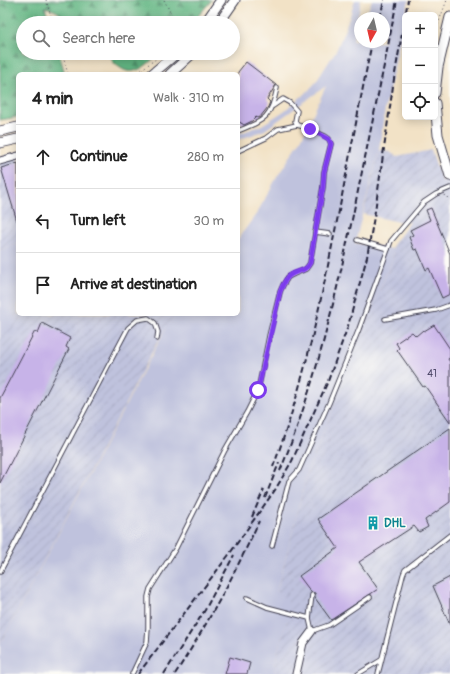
<!DOCTYPE html>
<html lang="en">
<head>
<meta charset="utf-8">
<style>
  :root { --surface:#fff; --page:#f2f2f2; --text:#222; --muted:#767676; --line:#e0e0e0 }
  body { margin:0; font-family:Pangolin,sans-serif; background:var(--page); color:var(--text) }
  .controls { position:absolute; right:12px; top:12px; display:grid; overflow:hidden; border-radius:6px; box-shadow:0 2px 10px #0003 }
  .controls button { width:36px; height:36px; display:grid; place-items:center; padding:0; border:0; border-bottom:1px solid var(--line); background:var(--surface); color:var(--text); font:20px sans-serif }
  .compass { position:absolute; left:354px; top:12px; width:36px; height:36px; border-radius:50%; background:var(--surface); box-shadow:0 2px 10px #0003; rotate:188deg }
  .stop { position:absolute; width:12px; height:12px; margin:-9px; border:3px solid #7c3aed; border-radius:50%; background:#fff }
  .stop.end { background:#7c3aed; border-color:#fff; box-shadow:0 1px 4px #0008 }
  .list { margin:0; padding:0; list-style:none }
  h2 { display:flex; justify-content:space-between; align-items:center; height:52px; margin:0; padding:0 16px; font-size:17px }
  h2 small { font-size:13px; font-weight:400; color:var(--muted) }
  .list li { display:grid; grid-template-columns:26px 1fr auto; gap:12px; align-items:center; box-sizing:border-box; height:64px; padding:0 16px; border-top:1px solid var(--line) }
  .list b { display:block; font-size:15px; white-space:nowrap }
  .list em { font-size:13px; font-style:normal; color:var(--muted) }
  .icon { flex:none; width:22px; height:22px; fill:none; stroke:currentColor; stroke-width:2; stroke-linecap:round; stroke-linejoin:round }
  .map { position:relative; flex:none; width:450px; height:674px; overflow:hidden }
  .search { position:absolute; background:var(--surface); box-shadow:0 2px 10px #0003; left:16px; top:16px; width:224px; height:44px; display:flex; align-items:center; gap:10px; box-sizing:border-box; padding:0 14px; border-radius:22px; color:var(--muted); font-size:15px }
  .panel { position:absolute; background:var(--surface); box-shadow:0 2px 10px #0003; left:16px; top:72px; width:224px; height:244px; border-radius:6px }
  .map>svg:first-child { display:block }
  .industrial { fill:url(#industrial-furrows) }
  .railway { fill:#bfc2dd }
  .forest { fill:url(#forest-firs); stroke:#426c5e }
  .building { fill:#c7b3e8 }
  .lines { fill:none; stroke-linecap:round; stroke-linejoin:round }
  .service-casing { stroke:#413f50; stroke-width:5.5 }
  .minor-casing { stroke:#413f50; stroke-width:9 }
  .tertiary-casing { stroke:#413f50; stroke-width:11 }
  .path { stroke:#413f50; stroke-width:1; stroke-dasharray:1 3; stroke-linecap:butt }
  .service { stroke:#fff; stroke-width:3.5 }
  .minor { stroke:#fff; stroke-width:7 }
  .tertiary { stroke:#fff; stroke-width:9 }
  .rail { stroke:#22223b; stroke-width:2; stroke-dasharray:6 3; stroke-linecap:butt }
  .route { stroke:#7c3aed; stroke-width:5 }
  .labels { text-anchor:middle; dominant-baseline:central; stroke-width:3; stroke-linejoin:round; paint-order:stroke }
  .number-label { font-size:10px; fill:#4b4666 }
  .culture-label { font-size:12px; font-weight:bold; fill:#0d838f; stroke:#fdfcf7; text-anchor:start }
</style>
</head>
<body>
<div class="map">
<svg width="450" height="674" viewBox="0 0 450 674">
  <defs>
    <pattern id="industrial-furrows" width="10" height="10" patternUnits="userSpaceOnUse"><rect width="10" height="10" fill="#bfc2dd"/><path d="M-1 1l2-2M0 10L10 0M9 11l2-2" fill="none" stroke="#a4a6bf"/></pattern>
    <pattern id="forest-firs" width="22" height="20" patternUnits="userSpaceOnUse"><rect width="22" height="20" fill="#62b582"/><path d="M5 1l3.5 6h-7zM16 11l3.5 6h-7z" fill="#50936c"/></pattern>
  </defs>
  <rect width="100%" height="100%" fill="#fdfcf7"/>
  <filter id="ink" filterUnits="userSpaceOnUse"><feTurbulence type="fractalNoise" baseFrequency=".025" numOctaves="2"/><feDisplacementMap in="SourceGraphic" scale="8" xChannelSelector="R" yChannelSelector="G"/><feConvolveMatrix kernelMatrix="1 2 1 2 8 2 1 2 1" color-interpolation-filters="sRGB"/></filter>
  <filter id="wash" filterUnits="userSpaceOnUse"><feTurbulence type="fractalNoise" baseFrequency=".012" numOctaves="4" result="noise"/><feDisplacementMap in="SourceGraphic" scale="16" xChannelSelector="R" yChannelSelector="G"/><feGaussianBlur stdDeviation="0.9" result="paint"/><feColorMatrix in="noise" values="0 0 0 0 0 0 0 0 0 0 0 0 0 0 0 0 0 1.4 0 .05"/><feComposite in="paint" operator="in"/></filter>
  <g filter="url(#wash)">
    <rect width="100%" height="100%" fill="#f2e2c6"/>
    <!-- industrial -->
    <g class="industrial">
      <path d="M379,150L390,152L397,157L431,150L442,181L450,178V674H282L274,671L278,649L287,620L276,592L283,568L308,470L346,377L360,337L392,261L393,245L410,222L395,221L363,214Z"/>
      <path d="M18,152V244L0,250V157Z"/>
      <path d="M18,307V314H175L158,341L0,645V335Z"/>
    </g>
    <!-- railway -->
    <g class="railway">
      <path d="M355,0H361L353,41L356,40L360,31V42H384V18H365L372,0H409L385,109L379,150L355,243L393,249L392,261L360,337L346,377L308,470L283,568L276,592L287,599L290,611L278,649L274,671L282,674H0V645L169,322L175,314H238V239L257,213L277,177L301,140L326,86L265,130L238,140V134L262,125L284,111L308,91L316,82L337,49L350,16Z"/>
      <path d="M18,244V310L0,340V250Z"/>
    </g>
    <!-- forest -->
    <g class="forest">
      <path d="M0,0H212L192,23H95L87,19L69,21L56,11L45,7L50,23H23V53H59L65,74H18V117L0,120Z"/>
      <path d="M110,53H160C152,60 139,74 127,71C122,70 117,65 113,63Z"/>
    </g>
    <g id="blocks">
      <!-- building -->
      <g class="building">
        <path d="M246,62L276,85L267,99L270,102L268,107L260,117L258,118L256,117L252,121L244,125L238,121V72Z"/>
        <path d="M18,163V221H17L1,168Z"/>
        <path d="M431,208L450,254V294L442,298L429,268L426,270L417,249L414,250L409,237L413,235L410,230L430,220L426,210Z"/>
        <path d="M42,323L70,338L66,347L69,349L0,483V398L35,331L38,333Z"/>
        <path d="M434,325L450,349V357L448,359L450,362V422L425,386L423,387L397,350L399,348L396,343L412,332L416,336L423,330L424,331Z"/>
        <path d="M450,428V502L425,520L428,527L419,532L414,526L359,562L378,589L331,620L315,598V593L311,592L299,576L338,548L318,519Z"/>
        <path d="M450,577V625L433,586Z"/>
        <path d="M230,657L250,663L247,674H225Z"/>
      </g>
    </g>
  </g>
  <g filter="url(#ink)">
    <use href="#blocks" fill-opacity="0" stroke="#413f50" stroke-width="1"/>
    <g class="lines">
      <!-- service casing -->
      <g class="service-casing">
        <g id="service">
          <path d="M238,131C265,120 271,118 277,88"/>
          <path d="M238,151L266,138L278,129L297,125"/>
          <path d="M315,232L330,234"/>
          <path d="M357,240L388,249"/>
          <path d="M385,319L436,310L450,305"/>
          <path d="M272,546L289,481L299,470L329,403L359,329L391,241L424,202L436,194L450,188"/>
          <path d="M0,572L128,328L137,320L148,318L155,323L158,332L157,339"/>
          <path d="M247,598L267,607L309,618L312,631L329,625L370,597"/>
          <path d="M309,618L312,595"/>
          <path d="M132,674L147,642L148,628V597L150,589L176,548L225,450L247,412L258,390L269,336L280,292L283,285L288,277L294,274L306,269L310,263L323,187L324,172L331,144L329,139L325,136L304,127L297,125L295,121L297,111L290,103L283,99L273,106"/>
          <path d="M358,674L381,660"/>
          <path d="M378,674L403,575L405,570L450,535"/>
        </g>
      </g>
      <!-- minor casing -->
      <g class="minor-casing">
        <g id="minor">
          <path d="M0,161L18,156"/>
          <path d="M296,674L303,643L312,631"/>
        </g>
      </g>
      <!-- tertiary casing -->
      <g class="tertiary-casing">
        <g id="tertiary">
          <path d="M205,23L221,0"/>
          <path d="M219,23L235,0"/>
          <path d="M152,74L177,53"/>
          <path d="M170,74L193,53"/>
          <path d="M435,93L438,67L450,17"/>
          <path d="M435,103L438,135L450,176"/>
          <path d="M0,131L18,127"/>
          <path d="M0,143L18,139"/>
        </g>
      </g>
      <!-- path -->
      <g class="path">
        <path d="M46,0L53,23"/>
        <path d="M164,0L176,23"/>
        <path d="M435,32L447,0"/>
        <path d="M62,53L68,74"/>
        <path d="M135,74L160,56"/>
        <path d="M444,195L445,197L450,198"/>
      </g>
      <!-- service -->
      <use href="#service" class="service"/>
      <!-- minor -->
      <use href="#minor" class="minor"/>
      <!-- tertiary -->
      <use href="#tertiary" class="tertiary"/>
      <!-- rail -->
      <g class="rail">
        <path d="M380,18L384,0"/>
        <path d="M273,467C302,391 318,315 334,236C347,171 359,106 372,42"/>
        <path d="M280,471C318,380 339,283 359,186C372,124 385,62 397,0"/>
        <path d="M265,498L279,463"/>
        <path d="M252,517L264,489"/>
        <path d="M138,674L228,556L275,490L292,461L328,381L348,326L367,257L375,211L394,79L408,0"/>
        <path d="M164,674L205,610L234,555"/>
        <path d="M175,674C207,625 235,574 259,521"/>
      </g>
    </g>
  </g>
  <g class="lines" filter="url(#ink)">
    <!-- route -->
    <path class="route" d="M258,390L280,292C282,287 284,281 288,277C295,270 305,273 310,263L323,187L324,172L331,144L329,139L310,129"/>
  </g>
  <!-- icons -->
  <defs>
    <g id="building-bare" transform="scale(1.08)"><path d="M-4-6H4V6H1V3H-1V6H-4ZM-2.5-4.3h1.7v1.8h-1.7ZM.8-4.3h1.7v1.8H.8ZM-2.5-1h1.7V.8h-1.7ZM.8-1h1.7V.8H.8Z" fill="#0f9aa8" stroke="#fdfcf7" stroke-width="2.5" paint-order="stroke"/></g>
  </defs>
  <g fill-rule="evenodd">
    <use href="#building-bare" x="373" y="523"/>
  </g>
  <g class="labels">
    <!-- number labels -->
    <g class="number-label">
      <text x="432" y="374">41</text>
    </g>
    <!-- culture labels -->
    <g class="culture-label">
      <text x="384" y="523">DHL</text>
    </g>
  </g>
</svg>
<div class="controls">
<button>+</button>
<button>−</button>
<button><svg class="icon" aria-label="locate" viewBox="0 0 24 24"><circle cx="12" cy="12" r="6"/><path d="M12 2v4M12 18v4M2 12h4M18 12h4"/></svg></button>
</div>
<svg class="compass" viewBox="-18 -18 36 36"><path d="M0-13l5 13h-10z" fill="#e53935"/><path d="M0 13l5-13h-10z" fill="#767676"/></svg>
<div class="stop" style="left:258px;top:390px"></div>
<div class="stop end" style="left:310px;top:129px"></div>
<div class="search"><svg class="icon" aria-label="search" viewBox="0 0 24 24"><circle cx="10" cy="10" r="6"/><path d="M15 15l6 6"/></svg>Search here</div>
<section class="panel">
<h2>4 min<small>Walk · 310 m</small></h2>
<ul class="list">
<li><svg class="icon" aria-label="ahead" viewBox="0 0 24 24"><path d="M12 20V5M6 11l6-6 6 6"/></svg><div><b>Continue</b></div><em>280 m</em></li>
<li><svg class="icon" aria-label="left" viewBox="0 0 24 24"><path d="M17 20v-9H6M10 6l-5 5 5 5"/></svg><div><b>Turn left</b></div><em>30 m</em></li>
<li><svg class="icon" aria-label="arrive" viewBox="0 0 24 24"><path d="M6 21V4h12l-3 4 3 4H6"/></svg><div><b>Arrive at destination</b></div></li>
</ul>
</section>
</div>
</body>
</html>
